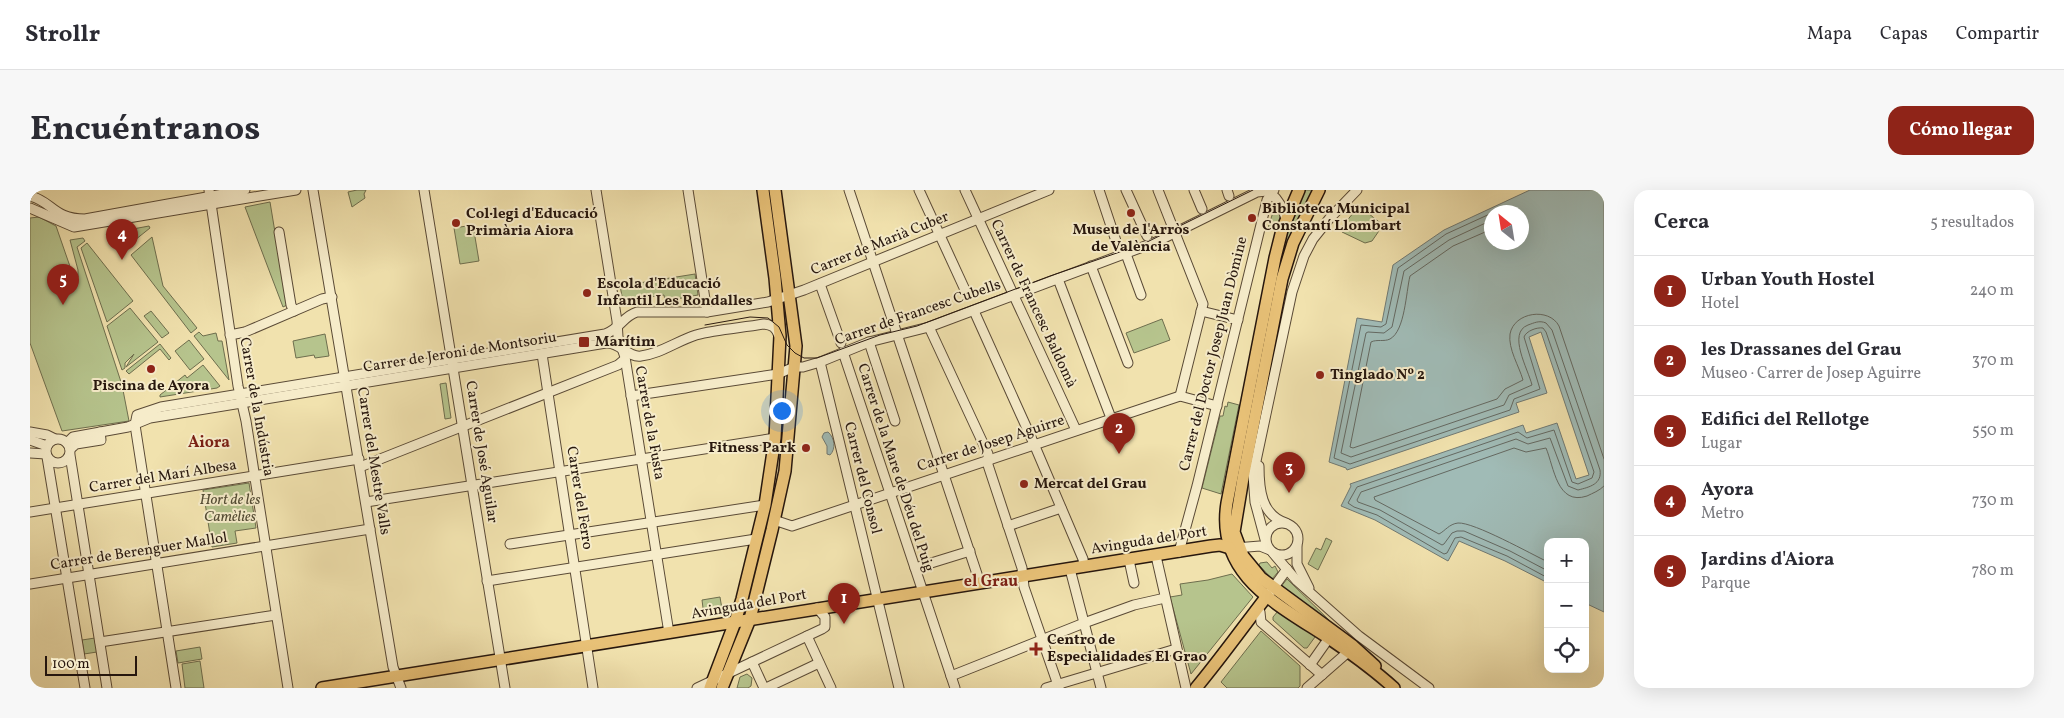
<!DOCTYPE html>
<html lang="es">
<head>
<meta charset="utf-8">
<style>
  :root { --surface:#fff; --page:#f7f7f7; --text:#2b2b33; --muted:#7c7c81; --line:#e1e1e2; --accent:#8f2418 }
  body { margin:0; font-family:Vollkorn,serif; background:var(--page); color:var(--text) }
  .controls { position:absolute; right:15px; bottom:15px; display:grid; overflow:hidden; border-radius:10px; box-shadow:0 5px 20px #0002 }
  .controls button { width:45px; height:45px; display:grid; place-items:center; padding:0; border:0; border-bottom:1px solid var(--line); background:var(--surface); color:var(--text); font:25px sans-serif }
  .compass { position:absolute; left:1454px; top:15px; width:45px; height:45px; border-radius:50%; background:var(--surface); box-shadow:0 5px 20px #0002; rotate:330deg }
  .scale { position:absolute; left:15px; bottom:12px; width:92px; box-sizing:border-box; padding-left:5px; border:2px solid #27170e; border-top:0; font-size:14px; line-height:18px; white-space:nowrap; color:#27170e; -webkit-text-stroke:4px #f6ecca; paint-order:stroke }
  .you { position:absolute; left:751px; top:220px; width:18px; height:18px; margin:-12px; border:4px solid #fff; border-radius:50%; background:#1a73e8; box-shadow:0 0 0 8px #1a73e833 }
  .badge { display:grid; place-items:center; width:32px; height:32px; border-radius:50%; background:var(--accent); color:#fff; font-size:16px; font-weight:700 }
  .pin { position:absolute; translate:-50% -41px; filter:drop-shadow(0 1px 2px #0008) }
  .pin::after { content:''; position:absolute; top:26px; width:18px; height:15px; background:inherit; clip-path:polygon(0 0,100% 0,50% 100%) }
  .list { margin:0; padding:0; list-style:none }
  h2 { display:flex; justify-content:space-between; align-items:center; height:65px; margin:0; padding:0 20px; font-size:21px }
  h2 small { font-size:16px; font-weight:400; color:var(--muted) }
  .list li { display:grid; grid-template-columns:32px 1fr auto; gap:15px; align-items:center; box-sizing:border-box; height:70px; padding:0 20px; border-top:1px solid var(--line) }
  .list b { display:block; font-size:19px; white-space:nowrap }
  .list p { margin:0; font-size:16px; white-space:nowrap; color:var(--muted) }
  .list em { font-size:16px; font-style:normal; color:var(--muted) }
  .icon { flex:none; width:28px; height:28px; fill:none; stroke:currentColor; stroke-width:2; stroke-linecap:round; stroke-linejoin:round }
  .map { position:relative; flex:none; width:1574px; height:498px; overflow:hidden; border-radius:15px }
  header { display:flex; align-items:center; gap:30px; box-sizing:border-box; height:70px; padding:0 25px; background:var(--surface); border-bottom:1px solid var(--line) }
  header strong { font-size:24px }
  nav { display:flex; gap:28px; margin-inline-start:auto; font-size:18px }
  .intro { display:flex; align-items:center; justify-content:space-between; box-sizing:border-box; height:120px; padding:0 30px }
  h1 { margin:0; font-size:35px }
  .button { padding:12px 22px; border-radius:15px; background:var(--accent); color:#fff; font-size:18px; font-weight:700 }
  main { display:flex; gap:30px; padding:0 30px }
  aside { flex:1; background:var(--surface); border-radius:15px; box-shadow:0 5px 20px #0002 }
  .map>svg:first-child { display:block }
  .green { fill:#b6c48d; stroke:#6e6e4e }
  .water { fill:#a0bbb6; stroke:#707973; fill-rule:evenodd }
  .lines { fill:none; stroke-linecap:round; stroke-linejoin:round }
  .shore { stroke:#646962; stroke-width:1 }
  .minor-casing { stroke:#5a4a36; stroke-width:11 }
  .major-casing { stroke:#27170e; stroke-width:14 }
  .minor { stroke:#f6ecca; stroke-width:9 }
  .major { stroke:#e8c177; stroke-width:11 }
  .tram { stroke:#27170e; stroke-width:1 }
  .poi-dot { fill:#8f2418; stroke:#f6ecca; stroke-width:2 }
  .labels { text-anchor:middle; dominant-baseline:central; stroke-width:4; stroke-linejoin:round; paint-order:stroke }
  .poi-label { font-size:15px; font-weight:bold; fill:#27170e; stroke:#f6ecca; text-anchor:start }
  .street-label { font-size:15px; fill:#27170e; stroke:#f6ecca }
  .park-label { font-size:15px; font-style:italic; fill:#524b34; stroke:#f6ecca }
  .neighbourhood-label { font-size:16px; font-weight:bold; fill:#7a1f14; stroke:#f6ecca }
</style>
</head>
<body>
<header>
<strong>Strollr</strong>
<nav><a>Mapa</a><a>Capas</a><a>Compartir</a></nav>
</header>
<div class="intro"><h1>Encuéntranos</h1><a class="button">Cómo llegar</a></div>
<main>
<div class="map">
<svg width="1574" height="498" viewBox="0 0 1574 498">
  <rect width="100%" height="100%" fill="#f1e2ae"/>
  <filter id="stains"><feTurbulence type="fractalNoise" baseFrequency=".004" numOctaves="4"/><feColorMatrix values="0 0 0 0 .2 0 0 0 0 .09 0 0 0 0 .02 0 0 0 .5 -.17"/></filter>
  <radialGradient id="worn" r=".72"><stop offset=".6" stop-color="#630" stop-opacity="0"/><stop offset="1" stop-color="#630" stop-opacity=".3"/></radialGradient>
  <!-- green -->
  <g class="green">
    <path d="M327,0H336L334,4L335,8L322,17L318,2Z"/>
    <path d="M1274,0H1283L1256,56L1245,97L1253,55L1259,32Z"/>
    <path d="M240,12L257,115L253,117L215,17Z"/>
    <path d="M1329,16L1353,35L1342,51L1335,53L1312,42L1310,39Z"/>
    <path d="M1244,19L1248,20L1250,27L1246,40L1238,38Z"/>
    <path d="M9,27L26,36L44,88L48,87V80L40,50L53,48L55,51L47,57L92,195L99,231L32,241L0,153V28Z"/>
    <path d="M443,35L449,71L430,74L424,38Z"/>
    <path d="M119,36L120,38L90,62L76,44Z"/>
    <path d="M122,47L133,96L167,138L161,143L101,65Z"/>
    <path d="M57,53L103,111L77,132L51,58Z"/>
    <path d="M665,84L668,105L635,111L634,105L593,111L590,96Z"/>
    <path d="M100,118L128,152L96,177L104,164L95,173V178L92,180L77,136Z"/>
    <path d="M121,121L139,143L132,148L114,126Z"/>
    <path d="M1132,129L1140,150L1104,163L1096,143Z"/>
    <path d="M169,142L173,146L186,143L188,151H192L199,190L164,146Z"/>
    <path d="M295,144L299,166L285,168L284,165L266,168L263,151Z"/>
    <path d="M159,150L174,169L160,180L145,161Z"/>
    <path d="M130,154L141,168L139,170L130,159L99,184L96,181Z"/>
    <path d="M173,175L190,196L187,198L130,207V205L155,185L157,188Z"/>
    <path d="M416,193L421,228L415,229L410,194Z"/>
    <path d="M1198,212L1209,215L1191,304L1172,298L1190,226H1193L1195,216L1197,217Z"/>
    <path d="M219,293L226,338L205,341L207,353L182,357L173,300Z"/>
    <path d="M1296,348L1302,351L1288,380L1278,374L1286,358L1291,360Z"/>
    <path d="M1237,372L1242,378L1245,376L1248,382L1242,389L1229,375L1230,373Z"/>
    <path d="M1202,384L1223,407L1161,484L1140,407L1152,405L1150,394L1178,390Z"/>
    <path d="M1257,389L1300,431L1250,398Z"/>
    <path d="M690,407L692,419L678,421L673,418L672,410Z"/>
    <path d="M1248,421L1284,445L1285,447L1277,458H1274L1243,430V427Z"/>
    <path d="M1231,441L1270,476V496L1268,498H1197L1191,492Z"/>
    <path d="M65,448L67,462L54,464L52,450Z"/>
    <path d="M170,457L172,469L148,473L146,461Z"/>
    <path d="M170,471L174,498H155L152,474Z"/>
    <path d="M717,484L722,488L721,496L718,498H707L710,487Z"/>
  </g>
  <!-- water -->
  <g class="water">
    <path d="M1500,0H1574V422L1555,413V352H1518V393L1475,371L1429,351L1418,371L1345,330L1311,316L1321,296L1320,294L1493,235L1496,243L1527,233L1546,289L1559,285L1511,142L1499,147L1517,203L1486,213L1489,222L1317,280L1316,278L1299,272L1327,128L1352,132L1363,75L1414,40ZM1492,22V52H1462V22Z"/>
    <path d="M798,242C805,248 806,259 800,265L797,264V256L792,247L794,243Z"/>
  </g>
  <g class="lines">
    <!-- shore -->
    <g class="shore">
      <path d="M1462,23L1416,44L1368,78L1356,134L1351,137L1331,135L1304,268L1320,274L1480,220L1484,209L1510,199L1494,147C1496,141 1507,137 1513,138L1516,142L1564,282L1562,288L1548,294L1542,292L1524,240L1497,248L1488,242L1327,297L1318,313L1324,317L1347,325L1414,364L1417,363L1425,348L1431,347L1477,366L1518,388"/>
      <path d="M1462,30L1419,50L1374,81L1362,137L1354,143L1338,142L1336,143L1311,263L1321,267L1474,215L1479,205L1502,195C1498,179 1477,143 1498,135C1504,133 1509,130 1516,133L1522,140L1570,280C1572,294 1560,297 1548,300L1538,296L1520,248L1498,254L1486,249L1331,302L1327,310L1328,312L1350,320L1412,355L1414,354L1422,343L1427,341H1434L1480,361L1518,381"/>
      <path d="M1462,39L1423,56L1380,86C1376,102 1375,141 1360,149C1354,152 1347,149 1341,152L1320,257L1323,258L1467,209L1475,199L1493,190C1489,176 1478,159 1480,144C1484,122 1519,117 1529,136L1574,269"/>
      <path d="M1518,372C1501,364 1444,332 1428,333C1419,334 1415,341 1409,344L1345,310L1344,307L1484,258L1496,262L1516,258C1524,277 1527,316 1557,306C1563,303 1569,301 1574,296"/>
    </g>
    <!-- minor casing -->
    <g class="minor-casing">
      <g id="minor">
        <path d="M179,0L208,196L216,231L258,498"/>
        <path d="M283,0L363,477L371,498"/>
        <path d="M394,0L475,498"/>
        <path d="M566,0L587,131L588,147L595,167L639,443"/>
        <path d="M658,0L677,122"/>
        <path d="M819,0L950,393"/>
        <path d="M889,0L936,102"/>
        <path d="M935,0L1046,240"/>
        <path d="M1069,0L1088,57"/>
        <path d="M1096,0L1117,46"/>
        <path d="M1128,0L1173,114L1150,206"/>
        <path d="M1164,0L1172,19"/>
        <path d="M1197,0L1199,6"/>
        <path d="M0,6C22,11 23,29 55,29L215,0"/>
        <path d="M0,18L44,37L266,0"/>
        <path d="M249,42L261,115L264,121"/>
        <path d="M1096,64L1111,105"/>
        <path d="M1061,76L1098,173"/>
        <path d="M1028,89L1081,228"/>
        <path d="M790,94L811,153"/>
        <path d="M944,121L1004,254L1053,369L1054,376"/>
        <path d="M1171,121L1208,130"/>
        <path d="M899,137L958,264V275L992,378L994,397L1029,498"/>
        <path d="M200,145L215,142L292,109L302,107"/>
        <path d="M839,152L865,231"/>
        <path d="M813,162L925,498"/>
        <path d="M512,164L563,498"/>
        <path d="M790,172L869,498"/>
        <path d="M601,206L748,184L764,177H773L790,172L839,152L899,137L1126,52L1227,2L1237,1C1248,7 1253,18 1256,29"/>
        <path d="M0,242L17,245L25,249"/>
        <circle cx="28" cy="261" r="12"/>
        <path d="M0,250L17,256"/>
        <path d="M37,253L43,247L98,237L120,228L576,153C590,152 598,168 611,166C630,164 647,151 666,145C687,139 712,138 734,134C743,135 746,138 749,146"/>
        <path d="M40,259L46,254L71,250L70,242"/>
        <path d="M0,263L16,264"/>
        <path d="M40,265L77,498"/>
        <path d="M17,267L55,498"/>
        <path d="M1229,276C1229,299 1231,325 1256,333"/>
        <path d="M330,277L588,175L594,170"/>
        <path d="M336,312L745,248"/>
        <path d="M0,322L329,269"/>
        <path d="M744,330L762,336L1150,206L1187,216"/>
        <circle cx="1252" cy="349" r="16"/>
        <path d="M978,336L1031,318"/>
        <path d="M1236,353L1225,312L1223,285L1262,102L1274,66L1283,49L1299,29L1327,0"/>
        <path d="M480,354L735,315"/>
        <path d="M1267,356V374L1279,398"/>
        <path d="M1205,358L1230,356L1240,360"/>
        <path d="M1149,362L1167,296L1237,10L1244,0"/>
        <path d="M1243,363L1267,391L1329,446L1399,498"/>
        <path d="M1126,366L1156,498"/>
        <path d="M1099,370L1104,393"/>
        <path d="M885,378L940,361"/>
        <path d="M1040,379L1071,498"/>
        <path d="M457,391L726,349"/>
        <path d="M0,394L340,339"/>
        <path d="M1241,401L1257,379"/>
        <path d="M1230,422L1231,432L1292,485"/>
        <path d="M777,446L801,498"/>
        <path d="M70,452L246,425"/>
        <path d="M722,472L734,498"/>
        <path d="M1280,475L1299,448"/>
        <path d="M921,486L1054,433L1104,415L1135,408"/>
        <path d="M146,498L105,235L107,225L131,217L575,144C589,140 593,126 607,122H677L738,112L774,100L1019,0"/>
        <path d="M667,498L792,439L795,437V427L787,418"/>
        <path d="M736,498L789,473"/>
        <path d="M1016,498L1146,459"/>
        <path d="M1277,498L1318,462"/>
      </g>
    </g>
    <!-- major casing -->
    <g class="major-casing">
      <g id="major">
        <path d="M1269,0L1252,40L1245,68L1197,313C1186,383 1243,412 1294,445C1318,461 1343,479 1364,498"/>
        <path d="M1289,0L1263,53L1252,89L1213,288L1204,342L1213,366L1231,388L1323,456L1345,476"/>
        <path d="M292,498L1181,356L1190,355L1200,358"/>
        <path d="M680,498L705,432L712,409L735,315L745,248L750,146L745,88L733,0"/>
        <path d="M692,498L720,429L742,340L755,281L766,156L745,0"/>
        <path d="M1166,498C1191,468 1213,437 1237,406"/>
      </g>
    </g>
    <!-- minor -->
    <use href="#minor" class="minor"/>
    <!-- major -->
    <use href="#major" class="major"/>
    <!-- tram -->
    <path class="tram" d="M675,135L720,127L738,128L749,137L757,155L765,163L774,168H787L850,145L887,136L1020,86L1113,54L1223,0"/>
  </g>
  <!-- markers -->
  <g class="poi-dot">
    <circle cx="1101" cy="23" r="5"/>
    <circle cx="1222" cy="28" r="5"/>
    <circle cx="426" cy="33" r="5"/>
    <circle cx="557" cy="103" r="5"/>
    <rect x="548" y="146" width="12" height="12" rx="2.5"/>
    <circle cx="121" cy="179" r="5"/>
    <circle cx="1290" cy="185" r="5"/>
    <circle cx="776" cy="258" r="5"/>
    <circle cx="994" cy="294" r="5"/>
    <path d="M1003.5 451.5h5v5h5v5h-5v5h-5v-5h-5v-5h5z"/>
  </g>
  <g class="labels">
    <!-- poi labels -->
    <g class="poi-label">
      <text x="1232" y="19">Biblioteca Municipal<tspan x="1232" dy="17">Constantí Llombart</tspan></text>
      <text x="436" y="24">Col·legi d'Educació<tspan x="436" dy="17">Primària Aiora</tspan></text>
      <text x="1101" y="40" text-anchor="middle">Museu de l'Arròs<tspan x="1101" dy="17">de València</tspan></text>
      <text x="567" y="94">Escola d'Educació<tspan x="567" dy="17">Infantil Les Rondalles</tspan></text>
      <text x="565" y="152">Marítim</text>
      <text x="1300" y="185">Tinglado Nº 2</text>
      <text x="121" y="196" text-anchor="middle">Piscina de Ayora</text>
      <text x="766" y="258" text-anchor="end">Fitness Park</text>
      <text x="1004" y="294">Mercat del Grau</text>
      <text x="1017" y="450">Centro de<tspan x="1017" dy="17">Especialidades El Grao</tspan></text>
    </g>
    <!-- street labels -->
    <g class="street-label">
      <text transform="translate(850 54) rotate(-22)">Carrer de Marià Cuber</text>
      <text transform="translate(1003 114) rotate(65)">Carrer de Francesc Baldomà</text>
      <text transform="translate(888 123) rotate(-19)">Carrer de Francesc Cubells</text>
      <text transform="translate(430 163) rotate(-9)">Carrer de Jeroni de Montsoriu</text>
      <text transform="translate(1184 164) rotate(-76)">Carrer del Doctor Josep Juan Dòmine</text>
      <text transform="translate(226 217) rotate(80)">Carrer de la Indústria</text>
      <text transform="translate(619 233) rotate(80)">Carrer de la Fusta</text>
      <text transform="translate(961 254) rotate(-18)">Carrer de Josep Aguirre</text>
      <text transform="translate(451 262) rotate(81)">Carrer de José Aguilar</text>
      <text transform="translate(343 271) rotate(81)">Carrer del Mestre Valls</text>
      <text transform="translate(865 278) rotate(72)">Carrer de la Mare de Déu del Puig</text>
      <text transform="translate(133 287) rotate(-9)">Carrer del Marí Albesa</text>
      <text transform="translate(832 288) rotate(76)">Carrer del Consol</text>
      <text transform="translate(549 308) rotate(81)">Carrer del Ferro</text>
      <text transform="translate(1119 351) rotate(-9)">Avinguda del Port</text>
      <text transform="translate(109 362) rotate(-9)">Carrer de Berenguer Mallol</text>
      <text transform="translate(719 415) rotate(-10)">Avinguda del Port</text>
    </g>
    <!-- park labels -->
    <g class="park-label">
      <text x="200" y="310">Hort de les<tspan x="200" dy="17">Camèlies</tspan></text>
    </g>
    <!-- neighbourhood labels -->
    <g class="neighbourhood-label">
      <text x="179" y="253">Aiora</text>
      <text x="961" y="392">el Grau</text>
    </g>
  </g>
  <rect width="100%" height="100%" filter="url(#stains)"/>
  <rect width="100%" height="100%" fill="url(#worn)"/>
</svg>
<div class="controls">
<button>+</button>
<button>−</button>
<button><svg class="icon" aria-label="locate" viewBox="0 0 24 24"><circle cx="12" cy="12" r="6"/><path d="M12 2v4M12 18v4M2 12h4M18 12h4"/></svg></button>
</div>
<svg class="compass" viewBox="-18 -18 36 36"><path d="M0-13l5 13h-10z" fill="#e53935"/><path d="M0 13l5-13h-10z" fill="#7c7c81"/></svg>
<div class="scale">100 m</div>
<div class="you"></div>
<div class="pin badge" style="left:814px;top:434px">1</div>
<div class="pin badge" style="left:1089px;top:264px">2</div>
<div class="pin badge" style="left:1259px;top:303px">3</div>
<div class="pin badge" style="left:92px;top:70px">4</div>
<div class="pin badge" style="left:33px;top:115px">5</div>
</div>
<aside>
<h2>Cerca<small>5 resultados</small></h2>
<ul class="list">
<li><span class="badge">1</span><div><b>Urban Youth Hostel</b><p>Hotel</p></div><em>240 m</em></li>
<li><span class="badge">2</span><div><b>les Drassanes del Grau</b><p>Museo · Carrer de Josep Aguirre</p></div><em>370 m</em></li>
<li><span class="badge">3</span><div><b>Edifici del Rellotge</b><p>Lugar</p></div><em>550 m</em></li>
<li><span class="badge">4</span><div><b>Ayora</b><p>Metro</p></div><em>730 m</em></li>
<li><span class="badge">5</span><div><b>Jardins d'Aiora</b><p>Parque</p></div><em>780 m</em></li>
</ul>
</aside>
</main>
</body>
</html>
